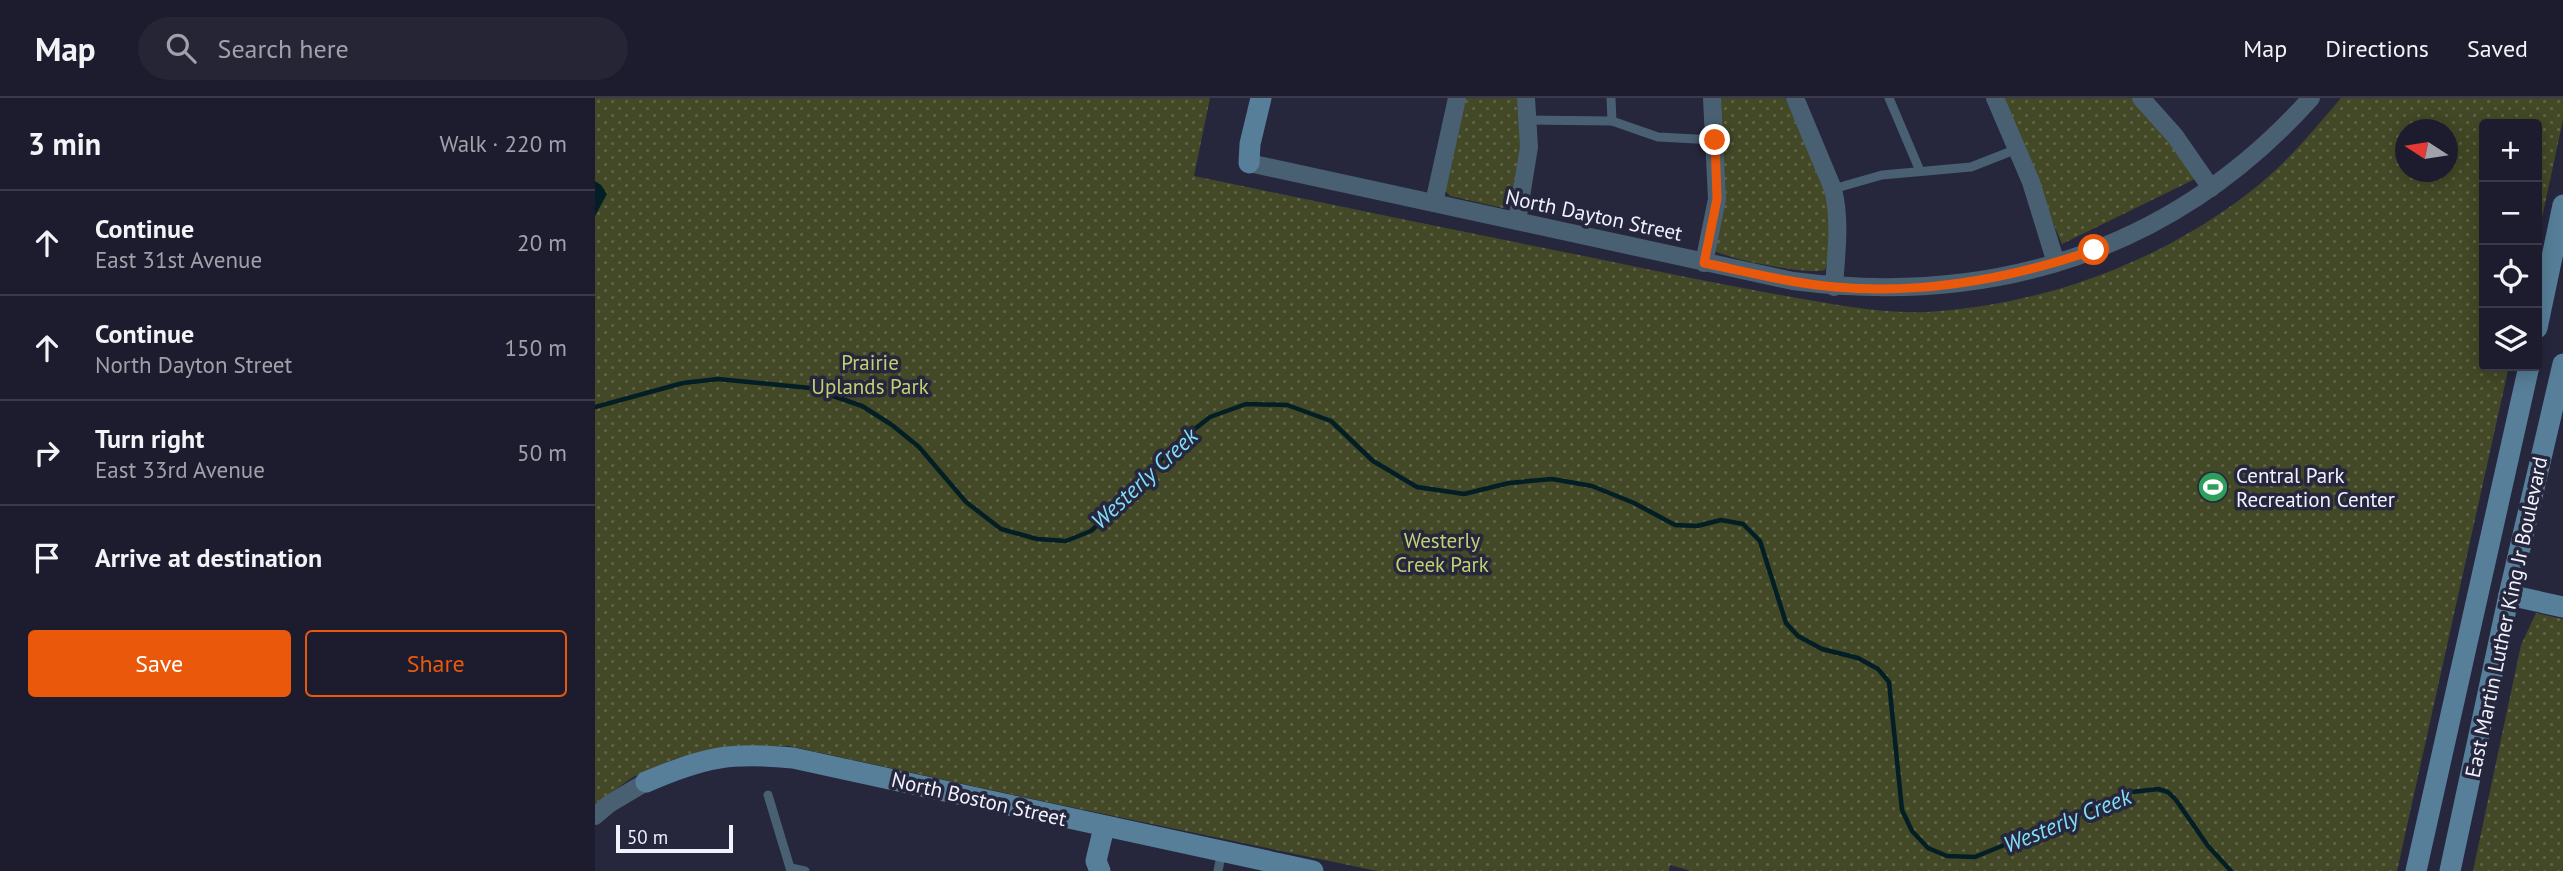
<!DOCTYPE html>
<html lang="en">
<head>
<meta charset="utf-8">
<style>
  :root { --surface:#1c1c2e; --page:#252536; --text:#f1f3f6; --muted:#a0a1aa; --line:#3a3a4a; --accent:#ea580c }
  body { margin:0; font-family:"PT Sans",sans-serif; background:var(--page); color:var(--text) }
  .controls { position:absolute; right:21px; top:21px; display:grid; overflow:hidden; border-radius:7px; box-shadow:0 4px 18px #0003 }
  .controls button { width:63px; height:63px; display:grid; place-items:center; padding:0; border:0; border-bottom:2px solid var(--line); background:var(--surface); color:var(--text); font:35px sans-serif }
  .compass { position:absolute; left:1800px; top:21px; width:63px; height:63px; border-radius:50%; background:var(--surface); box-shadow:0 4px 18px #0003; rotate:282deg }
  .scale { position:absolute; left:21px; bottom:18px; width:117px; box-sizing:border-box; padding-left:7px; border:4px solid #f1f2fe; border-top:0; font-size:19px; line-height:24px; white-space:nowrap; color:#f1f2fe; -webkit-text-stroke:5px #26263d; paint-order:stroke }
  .stop { position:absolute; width:21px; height:21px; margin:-16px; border:5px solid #ea580c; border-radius:50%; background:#fff }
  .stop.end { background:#ea580c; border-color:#fff; box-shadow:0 2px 7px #0008 }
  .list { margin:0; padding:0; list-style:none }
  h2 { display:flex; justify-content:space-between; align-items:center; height:91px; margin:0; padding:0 28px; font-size:30px }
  h2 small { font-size:23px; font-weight:400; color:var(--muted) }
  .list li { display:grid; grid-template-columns:46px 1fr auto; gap:21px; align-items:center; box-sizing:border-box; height:105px; padding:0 28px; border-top:2px solid var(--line) }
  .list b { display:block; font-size:26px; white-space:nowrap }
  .list p { margin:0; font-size:23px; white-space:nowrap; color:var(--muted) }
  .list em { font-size:23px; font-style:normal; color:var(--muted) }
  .actions { display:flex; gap:14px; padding:21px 28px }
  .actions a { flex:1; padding:16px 0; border:2px solid var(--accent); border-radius:7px; text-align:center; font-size:24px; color:var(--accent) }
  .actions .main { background:var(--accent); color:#fff }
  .icon { flex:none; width:38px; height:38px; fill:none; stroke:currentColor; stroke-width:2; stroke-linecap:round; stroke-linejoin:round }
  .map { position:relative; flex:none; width:1968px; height:773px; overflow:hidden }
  header { display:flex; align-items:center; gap:42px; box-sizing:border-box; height:98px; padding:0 35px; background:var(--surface); border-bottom:2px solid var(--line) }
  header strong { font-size:33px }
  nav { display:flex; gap:38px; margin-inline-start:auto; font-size:24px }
  .search { width:490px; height:63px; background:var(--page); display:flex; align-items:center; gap:18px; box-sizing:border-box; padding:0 24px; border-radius:38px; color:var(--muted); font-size:26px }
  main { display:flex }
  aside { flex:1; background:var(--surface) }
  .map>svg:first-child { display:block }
  .park { fill:url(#park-dots); fill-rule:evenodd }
  .water { fill:#031e25 }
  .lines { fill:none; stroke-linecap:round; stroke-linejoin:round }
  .stream { stroke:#031e25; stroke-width:4.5 }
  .lane { stroke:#486071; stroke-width:9 }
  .street { stroke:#486071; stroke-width:18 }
  .secondary { stroke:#577f9a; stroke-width:21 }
  .route { stroke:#ea580c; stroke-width:9 }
  .labels { text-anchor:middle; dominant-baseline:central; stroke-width:7; stroke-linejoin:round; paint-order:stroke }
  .street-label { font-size:21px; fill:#f1f2fe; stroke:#26263d }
  .park-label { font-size:21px; fill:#c1d173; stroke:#26263d }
  .poi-label { font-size:21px; fill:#f1f2fe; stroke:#26263d; text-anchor:start }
  .water-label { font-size:23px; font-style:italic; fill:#81def7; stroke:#26263d }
</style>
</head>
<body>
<header>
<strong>Map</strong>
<div class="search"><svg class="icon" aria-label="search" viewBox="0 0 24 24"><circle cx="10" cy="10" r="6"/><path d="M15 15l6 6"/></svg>Search here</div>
<nav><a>Map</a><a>Directions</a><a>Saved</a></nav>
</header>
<main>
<aside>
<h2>3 min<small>Walk · 220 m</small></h2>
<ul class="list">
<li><svg class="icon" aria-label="ahead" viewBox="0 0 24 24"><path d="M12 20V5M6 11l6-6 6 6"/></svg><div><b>Continue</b><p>East 31st Avenue</p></div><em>20 m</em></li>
<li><svg class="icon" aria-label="ahead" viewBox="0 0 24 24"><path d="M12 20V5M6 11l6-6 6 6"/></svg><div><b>Continue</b><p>North Dayton Street</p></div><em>150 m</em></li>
<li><svg class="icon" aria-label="right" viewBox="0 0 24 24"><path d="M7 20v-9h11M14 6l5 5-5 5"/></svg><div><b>Turn right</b><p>East 33rd Avenue</p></div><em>50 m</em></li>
<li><svg class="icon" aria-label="arrive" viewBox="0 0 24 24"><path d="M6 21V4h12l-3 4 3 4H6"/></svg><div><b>Arrive at destination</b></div></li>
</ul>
<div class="actions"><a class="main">Save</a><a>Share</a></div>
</aside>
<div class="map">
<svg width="1968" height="773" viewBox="0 0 1968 773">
  <defs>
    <pattern id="park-dots" width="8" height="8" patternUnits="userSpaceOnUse" patternTransform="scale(1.75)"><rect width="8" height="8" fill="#434926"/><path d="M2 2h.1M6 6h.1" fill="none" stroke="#5f6447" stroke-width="1.8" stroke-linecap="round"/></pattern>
  </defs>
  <rect width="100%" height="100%" fill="#26263d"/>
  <!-- park -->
  <g class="park">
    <path d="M0,0H615L599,78C734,106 869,134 1004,161C1066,174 1129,187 1191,198C1235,206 1288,216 1332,214C1448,207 1564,165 1656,93C1691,66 1718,33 1746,0H1968V22L1942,143V26H1889V268H1914L1802,773H1096L1075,767L1074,773H782L461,706L194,648L130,649L82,660L38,679L0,706ZM1811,32H1853V74H1811Z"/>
    <path d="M868,0H924L926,50L918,106L908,110L855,98L849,91Z"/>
    <path d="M1121,0H1190C1213,53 1251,113 1230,172C1213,177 1137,162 1120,153L1118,149Z"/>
    <path d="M1405,0H1540L1573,34L1600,81L1467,146Z"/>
    <path d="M1941,515L1968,521V773H1878L1926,547Z"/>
  </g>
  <!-- water -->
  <path class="water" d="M0,83L6,87L12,96L0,118Z"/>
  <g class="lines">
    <!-- stream -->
    <path class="stream" d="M0,309L88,285L123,281L215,290L267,308L297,327L324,349L371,404L406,431L442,441L471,443L496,433L525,407L578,348L615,319L651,306L692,307L736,323L778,363L822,389L869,396L914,385L957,381L997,388L1039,405L1080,427L1102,428L1126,422L1148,426L1165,443L1191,525L1203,538L1227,551L1263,560L1283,571L1294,584L1307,712L1317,733L1333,750L1352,758L1380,759L1537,694L1563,691L1573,694L1581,702L1613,748L1636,773"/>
    <!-- lane -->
    <g class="lane">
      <path d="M1016,0L1017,23"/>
      <path d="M1294,0L1325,73"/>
      <path d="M932,22L1017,23L1063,39L1120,42"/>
      <path d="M1238,91L1287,77L1376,69L1422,51"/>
      <path d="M173,697L196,773"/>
      <path d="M196,770L210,773"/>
      <path d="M623,773L627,753"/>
    </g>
    <!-- street -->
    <g class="street">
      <path d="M1200,0L1238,91C1246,124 1241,155 1239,189"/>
      <path d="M1400,0L1436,84L1461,165"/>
      <path d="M1546,0L1580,38L1616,90"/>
      <path d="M654,65L1198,183C1399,209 1579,153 1716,0"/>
      <path d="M839,105L862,0"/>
      <path d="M922,123L934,49L931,0"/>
      <path d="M1109,165L1122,101L1117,0"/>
      <path d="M0,718L14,706L51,684"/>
    </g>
    <!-- secondary -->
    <g class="secondary">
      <path d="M654,65L655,46L666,0"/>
      <path d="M1942,230L1968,107"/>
      <path d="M1914,497L1968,509"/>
      <path d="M51,684C109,659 135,654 198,660L718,773"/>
      <path d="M505,773L501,763L509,729"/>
      <path d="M1821,773L1934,268"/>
      <path d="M1855,773L1914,497L1968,266"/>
    </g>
  </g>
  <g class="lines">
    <!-- route -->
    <path class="route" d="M1120,42L1122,101L1109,165C1152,174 1196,185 1240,189C1329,197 1415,181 1499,152"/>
  </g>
  <!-- icons -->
  <defs>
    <g id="stadium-disc" transform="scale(1.575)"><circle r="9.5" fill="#2e9e5b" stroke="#26263d"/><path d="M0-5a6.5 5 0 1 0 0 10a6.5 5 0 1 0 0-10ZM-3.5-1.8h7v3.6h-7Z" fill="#fff"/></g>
  </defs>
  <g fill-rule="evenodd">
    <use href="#stadium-disc" x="1618" y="389"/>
  </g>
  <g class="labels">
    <!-- street labels -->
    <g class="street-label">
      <text transform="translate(999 117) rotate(12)">North Dayton Street</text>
      <text transform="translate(1911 519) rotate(-78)">East Martin Luther King Jr Boulevard</text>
      <text transform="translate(384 701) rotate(13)">North Boston Street</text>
    </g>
    <!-- park labels -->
    <g class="park-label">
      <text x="275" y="264">Prairie<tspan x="275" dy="24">Uplands Park</tspan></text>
      <text x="847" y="442">Westerly<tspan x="847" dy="24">Creek Park</tspan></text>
    </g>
    <!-- poi labels -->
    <g class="poi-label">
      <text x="1641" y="377">Central Park<tspan x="1641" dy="24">Recreation Center</tspan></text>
    </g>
    <!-- water labels -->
    <g class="water-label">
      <text transform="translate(549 380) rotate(-43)">Westerly Creek</text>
      <text transform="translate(1472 722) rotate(-22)">Westerly Creek</text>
    </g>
  </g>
</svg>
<div class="controls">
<button>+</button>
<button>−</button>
<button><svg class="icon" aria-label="locate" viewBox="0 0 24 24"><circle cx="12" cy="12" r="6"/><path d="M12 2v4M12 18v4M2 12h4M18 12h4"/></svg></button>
<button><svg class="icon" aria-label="layers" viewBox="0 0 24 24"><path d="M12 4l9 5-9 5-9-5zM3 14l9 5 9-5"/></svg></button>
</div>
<svg class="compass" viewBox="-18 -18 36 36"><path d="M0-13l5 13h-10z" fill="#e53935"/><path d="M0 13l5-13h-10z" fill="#a0a1aa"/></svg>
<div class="scale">50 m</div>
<div class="stop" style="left:1499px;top:152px"></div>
<div class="stop end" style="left:1120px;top:42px"></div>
</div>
</main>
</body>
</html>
